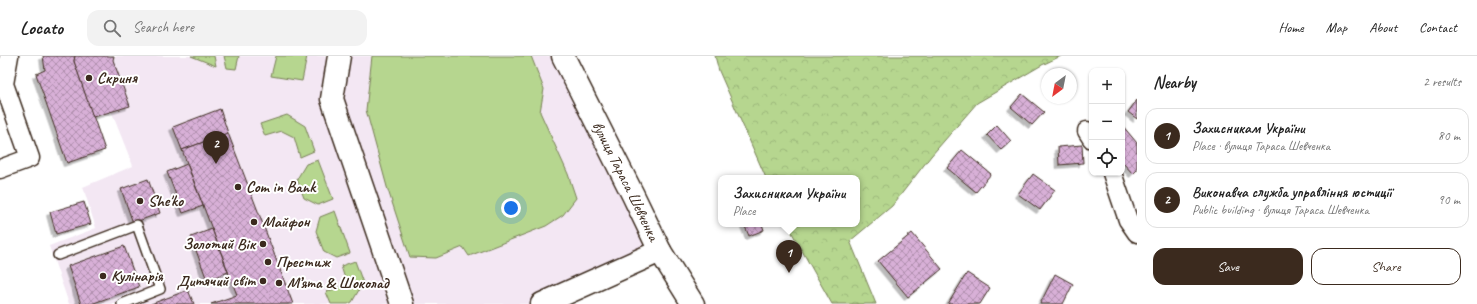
<!DOCTYPE html>
<html lang="en">
<head>
<meta charset="utf-8">
<style>
  :root { --surface:#fff; --page:#f2f2f2; --text:#222; --muted:#767676; --line:#e0e0e0; --accent:#3b2a1e }
  body { margin:0; font-family:Caveat,sans-serif; background:var(--page); color:var(--text) }
  .controls { position:absolute; right:12px; top:12px; display:grid; overflow:hidden; border-radius:8px; box-shadow:0 1px 3px #0004 }
  .controls button { width:36px; height:36px; display:grid; place-items:center; padding:0; border:0; border-bottom:1px solid var(--line); background:var(--surface); color:var(--text); font:20px sans-serif }
  .compass { position:absolute; left:1041px; top:12px; width:36px; height:36px; border-radius:50%; background:var(--surface); box-shadow:0 1px 3px #0004; rotate:212deg }
  .you { position:absolute; left:511px; top:152px; width:14px; height:14px; margin:-10px; border:3px solid #fff; border-radius:50%; background:#1a73e8; box-shadow:0 0 0 6px #1a73e833 }
  .badge { display:grid; place-items:center; width:26px; height:26px; border-radius:50%; background:var(--accent); color:#fff; font-size:13px; font-weight:700 }
  .pin { position:absolute; translate:-50% -33px; filter:drop-shadow(0 1px 2px #0008) }
  .pin::after { content:''; position:absolute; top:21px; width:14px; height:12px; background:inherit; clip-path:polygon(0 0,100% 0,50% 100%) }
  .popup { position:absolute; left:718px; top:119px; width:142px; height:52px; box-sizing:border-box; display:grid; place-content:center; border-radius:8px; background:var(--surface); filter:drop-shadow(0 1px 3px #0005); font-size:13px; white-space:nowrap; color:var(--muted) }
  .popup b { font-size:15px; color:var(--text) }
  .popup::after { content:''; position:absolute; left:50%; top:100%; margin-left:-8px; border:8px solid transparent; border-top-color:var(--surface) }
  .list { margin:0; padding:0; list-style:none }
  h2 { display:flex; justify-content:space-between; align-items:center; height:52px; margin:0; padding:0 16px; font-size:17px }
  h2 small { font-size:13px; font-weight:400; color:var(--muted) }
  .list li { display:grid; grid-template-columns:26px 1fr auto; gap:12px; align-items:center; box-sizing:border-box; height:56px; margin:0 8px 8px; padding:0 8px; border:1px solid var(--line); border-radius:12px }
  .list b { display:block; font-size:15px; white-space:nowrap }
  .list p { margin:0; font-size:13px; white-space:nowrap; color:var(--muted) }
  .list em { font-size:13px; font-style:normal; color:var(--muted) }
  .actions { display:flex; gap:8px; padding:12px 16px }
  .actions a { flex:1; padding:9px 0; border:1px solid var(--accent); border-radius:12px; text-align:center; font-size:14px; color:var(--accent) }
  .actions .main { background:var(--accent); color:#fff }
  .icon { flex:none; width:22px; height:22px; fill:none; stroke:currentColor; stroke-width:2; stroke-linecap:round; stroke-linejoin:round }
  .map { position:relative; flex:none; width:1137px; height:248px; overflow:hidden }
  header { display:flex; align-items:center; gap:24px; box-sizing:border-box; height:56px; padding:0 20px; background:var(--surface); border-bottom:1px solid var(--line) }
  header strong { font-size:19px }
  nav { display:flex; gap:22px; margin-inline-start:auto; font-size:14px }
  .search { width:280px; height:36px; background:var(--page); display:flex; align-items:center; gap:10px; box-sizing:border-box; padding:0 14px; border-radius:12px; color:var(--muted); font-size:15px }
  main { display:flex }
  aside { flex:1; background:var(--surface) }
  .map>svg:first-child { display:block }
  .built { fill:#f3e7f3 }
  .green { fill:#b6d68f; stroke:#788056 }
  .forest { fill:url(#forest-crowns); stroke:#788056 }
  .building { fill:url(#building-cross-hatch); stroke:#3b2a1e; filter:url(#shadow) }
  .lines { fill:none; stroke-linecap:round; stroke-linejoin:round }
  .lane-casing { stroke:#3b2a1e; stroke-width:12 }
  .street-casing { stroke:#3b2a1e; stroke-width:21 }
  .secondary-casing { stroke:#3b2a1e; stroke-width:25 }
  .primary-casing { stroke:#3b2a1e; stroke-width:25 }
  .lane { stroke:#fff; stroke-width:9 }
  .street { stroke:#fff; stroke-width:18 }
  .secondary { stroke:#fff; stroke-width:22 }
  .primary { stroke:#fff; stroke-width:22 }
  .poi-dot { fill:#3b2a1e; stroke:#fff; stroke-width:1.5 }
  .labels { text-anchor:middle; dominant-baseline:central; stroke-width:4; stroke-linejoin:round; paint-order:stroke }
  .poi-label { font-size:16px; font-weight:bold; fill:#3b2a1e; stroke:#fff; text-anchor:start }
  .street-label { font-size:16px; fill:#3b2a1e; stroke:#fff }
</style>
</head>
<body>
<header>
<strong>Locato</strong>
<div class="search"><svg class="icon" aria-label="search" viewBox="0 0 24 24"><circle cx="10" cy="10" r="6"/><path d="M15 15l6 6"/></svg>Search here</div>
<nav><a>Home</a><a>Map</a><a>About</a><a>Contact</a></nav>
</header>
<main>
<div class="map">
<svg width="1137" height="248" viewBox="0 0 1137 248">
  <defs>
    <pattern id="forest-crowns" width="20" height="18" patternUnits="userSpaceOnUse"><rect width="20" height="18" fill="#b6d68f"/><path d="M2 6a3 3 0 1 1 6 0M12 15a3 3 0 1 1 6 0" fill="none" stroke="#9db87b"/></pattern>
    <pattern id="building-cross-hatch" width="8" height="8" patternUnits="userSpaceOnUse"><rect width="8" height="8" fill="#d8b0d7"/><path d="M0 0l8 8M0 8l8-8" fill="none" stroke="#b08fae"/></pattern>
    <filter id="shadow"><feDropShadow dx="-3.5" dy="3.5" stdDeviation="0" flood-color="#0004"/></filter>
  </defs>
  <rect width="100%" height="100%" fill="#fff"/>
  <filter id="ink" filterUnits="userSpaceOnUse"><feTurbulence type="fractalNoise" baseFrequency=".025" numOctaves="2"/><feDisplacementMap in="SourceGraphic" scale="8" xChannelSelector="R" yChannelSelector="G"/><feConvolveMatrix kernelMatrix="1 2 1 2 8 2 1 2 1" color-interpolation-filters="sRGB"/></filter>
  <g filter="url(#ink)">
    <!-- built -->
    <path class="built" d="M92,0H563L660,195L542,248H69L49,190L96,172L83,131L133,110L91,4Z"/>
    <!-- green -->
    <g class="green">
      <path d="M191,0H214L216,10Z"/>
      <path d="M224,0H239L236,13L227,12Z"/>
      <path d="M276,0H307L302,25L271,20Z"/>
      <path d="M372,0H531L544,33L540,56L568,118L576,142L563,159L546,170L469,200L463,191L436,202L410,201L387,131L366,54Z"/>
      <path d="M287,59L305,70L314,95L300,101L294,81L282,75L265,80L260,68Z"/>
      <path d="M318,104L333,143L318,149L304,142L297,123L306,108Z"/>
      <path d="M335,155L350,197L336,202L324,196L316,175L320,161Z"/>
      <path d="M355,205L363,227L352,246L348,248H331L326,236L340,231L345,223L341,210Z"/>
    </g>
    <!-- forest -->
    <path class="forest" d="M715,0H1061L1042,9L977,47L931,100L892,150L850,185L876,248H832L787,168H857V122H766L719,15Z"/>
    <!-- building -->
    <g class="building">
      <path d="M43,0H75L74,5L105,94L67,107L36,18L45,14Z"/>
      <path d="M75,0H114L113,4L130,50L93,61L74,5Z"/>
      <path d="M1022,38L1044,56L1032,69L1011,51Z"/>
      <path d="M1137,44V63L1128,56Z"/>
      <path d="M220,53L228,77L182,94L173,71Z"/>
      <path d="M997,69L1011,85L1001,94L987,79Z"/>
      <path d="M1122,69L1137,87V114L1133,118L1122,106Z"/>
      <path d="M228,77L261,163L293,248H211L237,239L182,94Z"/>
      <path d="M1082,89L1083,107L1059,109L1058,91Z"/>
      <path d="M962,94L991,118L976,136L947,112Z"/>
      <path d="M187,108L203,150L183,157L167,116Z"/>
      <path d="M1033,118L1055,134L1040,154L1018,138Z"/>
      <path d="M148,123L160,157L133,167L121,133Z"/>
      <path d="M84,146L91,168L56,178L50,156Z"/>
      <path d="M744,168H762L764,174L749,180Z"/>
      <path d="M212,173L228,216L207,224L191,181Z"/>
      <path d="M912,177L942,213L908,241L878,205Z"/>
      <path d="M124,190L139,231L91,248H81L68,210Z"/>
      <path d="M967,217L990,232L980,248H948Z"/>
      <path d="M1055,218L1073,228L1063,248H1040Z"/>
      <path d="M188,234L194,248H151Z"/>
    </g>
    <g class="lines">
      <!-- lane casing -->
      <g class="lane-casing">
        <path id="lane" d="M58,199L137,169L160,233L122,248"/>
      </g>
      <!-- street casing -->
      <g class="street-casing">
        <g id="street">
          <path d="M1087,75L1092,83"/>
          <path d="M0,113L30,102L4,28L9,0"/>
          <path d="M1112,117L1128,164L1137,177"/>
        </g>
      </g>
      <!-- secondary casing -->
      <g class="secondary-casing">
        <g id="secondary">
          <path d="M339,0L332,43L402,248"/>
          <path id="s1" d="M563,0L633,139L660,195"/>
        </g>
      </g>
      <!-- primary casing -->
      <g class="primary-casing">
        <path id="primary" d="M542,248L660,195L693,248"/>
      </g>
      <!-- lane -->
      <use href="#lane" class="lane"/>
      <!-- street -->
      <use href="#street" class="street"/>
      <!-- secondary -->
      <use href="#secondary" class="secondary"/>
      <!-- primary -->
      <use href="#primary" class="primary"/>
    </g>
  </g>
  <!-- markers -->
  <g class="poi-dot">
    <circle cx="89" cy="22" r="4"/>
    <circle cx="238" cy="131" r="4"/>
    <circle cx="140" cy="145" r="4"/>
    <circle cx="254" cy="166" r="4"/>
    <circle cx="263" cy="188" r="4"/>
    <circle cx="268" cy="206" r="4"/>
    <circle cx="103" cy="220" r="4"/>
    <circle cx="263" cy="225" r="4"/>
    <circle cx="279" cy="227" r="4"/>
  </g>
  <g class="labels">
    <!-- poi labels -->
    <g class="poi-label">
      <text x="97" y="22">Скриня</text>
      <text x="246" y="131">Com in Bank</text>
      <text x="148" y="145">She'ko</text>
      <text x="262" y="166">Майфон</text>
      <text x="255" y="188" text-anchor="end">Золотий Вік</text>
      <text x="276" y="206">Престиж</text>
      <text x="111" y="220">Кулінарія</text>
      <text x="255" y="225" text-anchor="end">Дитячий світ</text>
      <text x="287" y="227">М’ята &amp; Шоколад</text>
    </g>
    <!-- street labels -->
    <g class="street-label">
      <text stroke="none"><textPath href="#s1" startOffset="140">вулиця Тараса Шевченка</textPath></text>
    </g>
  </g>
</svg>
<div class="controls">
<button>+</button>
<button>−</button>
<button><svg class="icon" aria-label="locate" viewBox="0 0 24 24"><circle cx="12" cy="12" r="6"/><path d="M12 2v4M12 18v4M2 12h4M18 12h4"/></svg></button>
</div>
<svg class="compass" viewBox="-18 -18 36 36"><path d="M0-13l5 13h-10z" fill="#e53935"/><path d="M0 13l5-13h-10z" fill="#767676"/></svg>
<div class="you"></div>
<div class="pin badge" style="left:789px;top:217px">1</div>
<div class="popup"><b>Захисникам України</b>Place</div>
<div class="pin badge" style="left:216px;top:108px">2</div>
</div>
<aside>
<h2>Nearby<small>2 results</small></h2>
<ul class="list">
<li><span class="badge">1</span><div><b>Захисникам України</b><p>Place · вулиця Тараса Шевченка</p></div><em>80 m</em></li>
<li><span class="badge">2</span><div><b>Виконавча служба управління юстиції</b><p>Public building · вулиця Тараса Шевченка</p></div><em>90 m</em></li>
</ul>
<div class="actions"><a class="main">Save</a><a>Share</a></div>
</aside>
</main>
</body>
</html>
